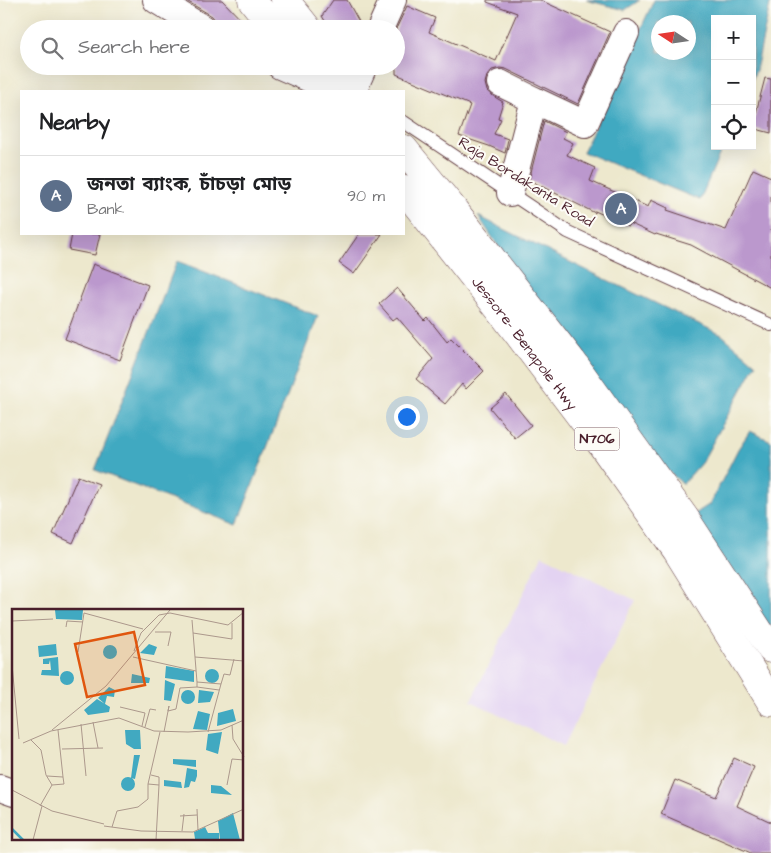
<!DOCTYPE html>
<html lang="en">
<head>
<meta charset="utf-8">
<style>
  :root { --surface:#fff; --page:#f6f6f6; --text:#202124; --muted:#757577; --line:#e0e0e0; --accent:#2563eb }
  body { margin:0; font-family:"Architects Daughter","Noto Sans Bengali",sans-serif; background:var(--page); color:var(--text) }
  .controls { position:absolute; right:15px; top:15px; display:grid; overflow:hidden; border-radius:0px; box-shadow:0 5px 20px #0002 }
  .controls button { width:45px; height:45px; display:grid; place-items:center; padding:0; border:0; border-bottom:1px solid var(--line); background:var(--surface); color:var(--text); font:25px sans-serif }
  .compass { position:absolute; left:651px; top:15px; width:45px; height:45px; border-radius:50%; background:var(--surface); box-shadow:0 5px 20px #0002; rotate:282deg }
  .you { position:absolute; left:406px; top:416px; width:18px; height:18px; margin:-12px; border:4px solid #fff; border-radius:50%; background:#1a73e8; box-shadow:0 0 0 8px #1a73e833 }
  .badge { display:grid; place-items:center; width:32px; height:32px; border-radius:50%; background:var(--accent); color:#fff; font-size:16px; font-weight:700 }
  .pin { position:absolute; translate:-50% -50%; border:2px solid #fff; box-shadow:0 1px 5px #0006 }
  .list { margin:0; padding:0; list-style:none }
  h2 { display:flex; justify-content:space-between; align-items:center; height:65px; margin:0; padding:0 20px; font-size:21px }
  h2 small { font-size:16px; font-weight:400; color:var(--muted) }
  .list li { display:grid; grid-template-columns:32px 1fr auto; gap:15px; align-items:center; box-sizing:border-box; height:80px; padding:0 20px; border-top:1px solid var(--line) }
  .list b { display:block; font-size:19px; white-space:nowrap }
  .list p { margin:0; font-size:16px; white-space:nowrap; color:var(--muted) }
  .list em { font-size:16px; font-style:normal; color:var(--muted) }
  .icon { flex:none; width:28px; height:28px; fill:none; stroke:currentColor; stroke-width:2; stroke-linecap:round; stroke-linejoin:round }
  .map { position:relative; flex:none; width:771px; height:853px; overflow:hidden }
  .search { position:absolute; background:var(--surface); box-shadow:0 5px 20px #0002; left:20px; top:20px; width:385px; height:55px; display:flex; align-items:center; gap:12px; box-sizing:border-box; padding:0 18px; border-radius:28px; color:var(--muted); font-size:19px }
  .panel { position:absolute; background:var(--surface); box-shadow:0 5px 20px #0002; left:20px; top:90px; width:385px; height:145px; border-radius:0px }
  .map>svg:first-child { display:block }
  .built { fill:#e3d3f2 }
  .water { fill:#41a9c1; stroke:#466476; fill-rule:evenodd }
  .building { fill:#bb98cd }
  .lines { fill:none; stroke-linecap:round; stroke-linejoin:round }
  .lane-casing { stroke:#623d43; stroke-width:14 }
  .street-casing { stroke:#623d43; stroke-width:28 }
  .highway-casing { stroke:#623d43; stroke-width:29 }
  .lane { stroke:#fff; stroke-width:12 }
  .street { stroke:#fff; stroke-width:26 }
  .highway { stroke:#fff; stroke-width:28 }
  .labels { text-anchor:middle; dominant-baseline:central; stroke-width:4; stroke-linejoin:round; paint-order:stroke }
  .shield { fill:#fdfcf7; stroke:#806168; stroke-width:1 }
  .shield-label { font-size:14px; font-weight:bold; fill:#4a1f2b }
  .street-label { font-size:15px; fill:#4a1f2b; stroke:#fdfcf7 }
  .inset-river { fill:none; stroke:#41a9c1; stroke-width:2.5 }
  .inset-road { fill:none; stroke:#ac988c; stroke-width:1 }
  .view { fill:#e0560e; fill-opacity:0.15; stroke:#e0560e; stroke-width:2.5 }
  .inset-edge { fill:none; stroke:#4a1f2b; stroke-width:2.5 }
</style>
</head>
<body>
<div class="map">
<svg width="771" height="853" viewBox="0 0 771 853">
  <rect width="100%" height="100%" fill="#fdfcf7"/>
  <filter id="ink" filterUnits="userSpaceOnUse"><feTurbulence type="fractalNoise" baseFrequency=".02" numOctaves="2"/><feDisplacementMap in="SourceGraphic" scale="10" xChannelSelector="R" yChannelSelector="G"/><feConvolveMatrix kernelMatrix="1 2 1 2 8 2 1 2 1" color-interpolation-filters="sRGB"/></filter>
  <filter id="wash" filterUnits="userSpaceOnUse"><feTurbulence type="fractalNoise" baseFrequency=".0096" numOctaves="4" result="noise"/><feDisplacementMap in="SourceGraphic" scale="20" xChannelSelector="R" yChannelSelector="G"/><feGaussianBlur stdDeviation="1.12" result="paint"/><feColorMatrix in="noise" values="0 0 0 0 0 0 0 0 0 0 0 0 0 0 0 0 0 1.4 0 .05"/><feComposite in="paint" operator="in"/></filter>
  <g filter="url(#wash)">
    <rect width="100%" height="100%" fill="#ede8cd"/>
    <!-- built -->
    <path class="built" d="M542,555L635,600L564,746L471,701Z"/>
    <!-- water -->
    <g class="water">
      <path d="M586,0H640L625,10Z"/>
      <path d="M654,0H771L756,70L752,80V19H715V146H723L700,200L583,152ZM658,22H688V52H658Z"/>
      <path d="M478,216L574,264L722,335L756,364L702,462L683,484L637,445L518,276Z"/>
      <path d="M177,261L318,316L237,525L95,470Z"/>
      <path d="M750,431L771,441V635L693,515L710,504L738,449Z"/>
    </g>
    <g id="blocks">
      <!-- building -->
      <g class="building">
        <path d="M185,0H222L250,29H226L218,24L212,16Z"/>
        <path d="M333,0H347L363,29H330L322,16Z"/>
        <path d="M487,0H540L610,32L578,104L506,69L500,68L492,70L487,76L485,83L487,91L493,96L503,102L498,118L501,119L494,134L508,139L505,153L489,146L459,136L470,105L396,74V29L407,6L435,18L429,32L496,61L517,13L487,2Z"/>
        <path d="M765,78L771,79V133L752,128Z"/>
        <path d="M544,121L566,132L563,138L573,143L567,155L595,168L590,181L648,207L651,200L668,208L667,210L726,230L753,169L771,177V288L691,245L656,234L655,235L629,223L628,226L595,211V213L529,180Z"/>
        <path d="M72,234H100L95,255L69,250Z"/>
        <path d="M359,234H382L354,274L339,263Z"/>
        <path d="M93,264L148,285L120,360L65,339Z"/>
        <path d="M397,288L425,321L428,318L447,342L451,338L484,371L466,389L462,384L445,404L416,379L433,359L397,317L393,320L379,304Z"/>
        <path d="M506,394L531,425L515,438L490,408Z"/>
        <path d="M78,476L99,484L73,543L53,534Z"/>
        <path d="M734,758L754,767L737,806L771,822V853H751L661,814L675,780L716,797Z"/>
      </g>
    </g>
  </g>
  <g filter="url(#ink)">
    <use href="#blocks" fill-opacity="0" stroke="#623d43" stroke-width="1"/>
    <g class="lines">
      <!-- lane casing -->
      <g class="lane-casing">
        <path id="lane" d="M404,122L568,232L771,325"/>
      </g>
      <!-- street casing -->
      <g class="street-casing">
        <g id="street">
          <path d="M156,0L204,29"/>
          <path d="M380,29L393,0"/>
          <path d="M280,66L319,83"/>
          <path d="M500,83L534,100L510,193"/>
          <path d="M354,89L364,66"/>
          <path d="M534,100L585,124L626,33"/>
          <path d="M0,788L14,793"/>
        </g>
      </g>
      <!-- highway casing -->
      <g class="highway-casing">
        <g id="highway">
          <path d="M252,0L275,29"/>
          <path d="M285,0L308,29"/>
          <path d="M305,66L325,91"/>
          <path d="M337,66L356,91"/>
          <path d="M404,149L450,205L572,361L685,518L771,649"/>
          <path id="s1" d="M404,189L506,318L599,441L677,551L771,702"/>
        </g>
      </g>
      <!-- lane -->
      <use href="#lane" class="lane"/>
      <!-- street -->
      <use href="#street" class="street"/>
      <!-- highway -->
      <use href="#highway" class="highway"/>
    </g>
  </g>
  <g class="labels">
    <!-- shield labels -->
    <rect class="shield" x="574.5" y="427.5" width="45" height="23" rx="4"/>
    <g class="shield-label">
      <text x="597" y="439">N706</text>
    </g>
    <!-- street labels -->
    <g class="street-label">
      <text transform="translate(526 182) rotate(32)">Raja Bordakanta Road</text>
      <text stroke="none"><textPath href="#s1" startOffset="196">Jessore- Benapole Hwy</textPath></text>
    </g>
  </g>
  <!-- overview -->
  <g transform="translate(12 609)">
    <rect width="231" height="231" fill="#ede8cd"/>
    <path d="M43,1H71L70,11L44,10ZM44,35L45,46L27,48L26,37ZM137,35L145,38L142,46L128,44ZM91 43a7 7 0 1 1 14 0a7 7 0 1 1-14 0ZM46,48L47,67L29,66L30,61H39L38,51L37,55H31V50ZM154,57L182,62V73L153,69ZM193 67a7 7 0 1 1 14 0a7 7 0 1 1-14 0ZM48 69a7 7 0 1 1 14 0a7 7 0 1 1-14 0ZM120,65L138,69L137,74H119ZM153,71L163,75L159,92L152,91ZM97,78L103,81L102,88L95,87L93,95L86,89ZM169 88a7 7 0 1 1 14 0a7 7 0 1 1-14 0ZM187,81L202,83L198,93L186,94ZM85,90L98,98L97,103L76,106L72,101ZM221,100L224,112L205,117L206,104ZM186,102L198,105L195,121L181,120ZM113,121H128L129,140H122L114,135ZM210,123L206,145L194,141L196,125ZM122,146H128L123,170L119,169ZM161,150L184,151V158L161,155ZM175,159L185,161V167L183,173L179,172L177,178L172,179ZM109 175a7 7 0 1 1 14 0a7 7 0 1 1-14 0ZM152,171L169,173L170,179L152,177ZM199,176L209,177L220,186L199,184ZM221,204L228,231H208L206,212ZM193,218L196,224H207V231L183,230L182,223Z" fill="#41a9c1"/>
    <path class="inset-river" d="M0,220L11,231"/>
    <path class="inset-road" d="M180,11L185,73L209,75L196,123M0,12L41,10M54,18L55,12L71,13M143,23H159L156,37M181,24L220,30V14M122,42L129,24L147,6L158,4L216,16L232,3M66,43L72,4L131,20M121,48L184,62M183,48L232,52M0,56L7,130M209,75L212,65L218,66L222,50M185,78L207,81M108,98L133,104L130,117M81,113L86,139M69,115L74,167M220,116L221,130L232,148M133,118L138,100L144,101M40,121L94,77L158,1M152,123L157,97L156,102L164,100L168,79L185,78V73M19,131L29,141L34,166L40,176L28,197M11,134L39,122L107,109L142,122L176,123L209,121L232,111M50,140L91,139M139,166L147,168V176M35,167L51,168L46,121M40,176L52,175L51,168M215,176L220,150L232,151M0,181L40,202L92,215M185,200L186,221M168,207L185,206M92,217L129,222L181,223L232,200M100,218L105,202L126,198L136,190V175M170,222L172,205M21,231L30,197M144,231L147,176L136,175L148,123"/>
    <path class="view" d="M122,23L133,76L75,88L63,35Z"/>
    <rect width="231" height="231" class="inset-edge"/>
  </g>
</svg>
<div class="controls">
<button>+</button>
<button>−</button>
<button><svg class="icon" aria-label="locate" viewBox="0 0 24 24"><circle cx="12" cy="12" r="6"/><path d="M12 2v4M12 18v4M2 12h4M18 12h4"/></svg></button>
</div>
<svg class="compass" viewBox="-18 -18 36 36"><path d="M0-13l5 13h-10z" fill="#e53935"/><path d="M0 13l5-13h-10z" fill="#757577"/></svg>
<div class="you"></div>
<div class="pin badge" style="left:621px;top:209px;background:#5c6f8a">A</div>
<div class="search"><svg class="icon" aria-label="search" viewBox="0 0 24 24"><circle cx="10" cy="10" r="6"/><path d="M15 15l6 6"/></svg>Search here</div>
<section class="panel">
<h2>Nearby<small></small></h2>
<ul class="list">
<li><span class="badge" style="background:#5c6f8a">A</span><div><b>জনতা ব্যাংক, চাঁচড়া মোড়</b><p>Bank</p></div><em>90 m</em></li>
</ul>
</section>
</div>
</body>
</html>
